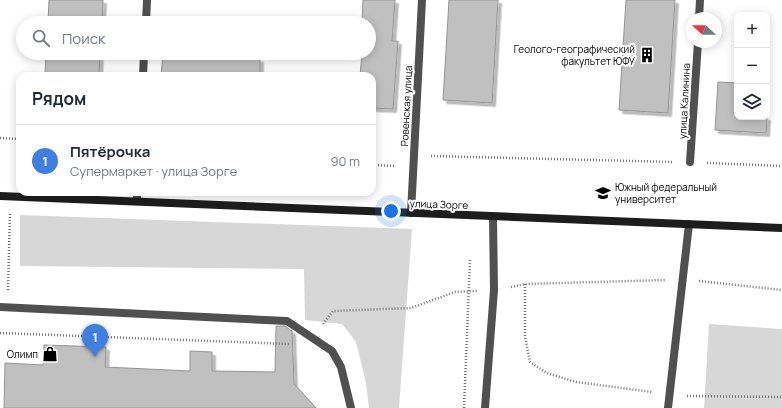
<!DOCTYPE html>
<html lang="ru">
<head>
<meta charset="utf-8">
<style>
  :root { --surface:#fff; --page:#f6f6f7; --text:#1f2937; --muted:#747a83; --line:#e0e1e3; --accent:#000 }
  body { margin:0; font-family:Manrope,sans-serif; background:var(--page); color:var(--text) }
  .controls { position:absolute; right:12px; top:12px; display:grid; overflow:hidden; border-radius:8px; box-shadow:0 2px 10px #0003 }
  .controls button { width:36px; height:36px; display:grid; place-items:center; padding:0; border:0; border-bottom:1px solid var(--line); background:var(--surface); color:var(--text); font:20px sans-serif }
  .compass { position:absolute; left:686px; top:12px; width:36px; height:36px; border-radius:50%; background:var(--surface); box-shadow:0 2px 10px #0003; rotate:291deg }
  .you { position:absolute; left:391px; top:211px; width:14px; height:14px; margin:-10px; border:3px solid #fff; border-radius:50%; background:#1a73e8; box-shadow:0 0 0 6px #1a73e833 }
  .badge { display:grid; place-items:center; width:26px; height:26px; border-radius:50%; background:var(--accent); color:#fff; font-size:13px; font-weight:700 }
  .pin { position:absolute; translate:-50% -33px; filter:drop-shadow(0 1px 2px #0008) }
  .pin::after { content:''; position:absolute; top:21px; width:14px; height:12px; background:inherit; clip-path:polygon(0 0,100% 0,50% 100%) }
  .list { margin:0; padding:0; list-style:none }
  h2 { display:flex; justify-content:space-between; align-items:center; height:52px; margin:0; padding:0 16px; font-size:17px }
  h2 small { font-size:13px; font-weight:400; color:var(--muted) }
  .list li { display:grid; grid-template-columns:26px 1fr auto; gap:12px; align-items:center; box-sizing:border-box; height:72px; padding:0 16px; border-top:1px solid var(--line) }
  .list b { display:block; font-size:15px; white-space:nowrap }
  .list p { margin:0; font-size:13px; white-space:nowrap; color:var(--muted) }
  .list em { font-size:13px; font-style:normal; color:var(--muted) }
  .icon { flex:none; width:22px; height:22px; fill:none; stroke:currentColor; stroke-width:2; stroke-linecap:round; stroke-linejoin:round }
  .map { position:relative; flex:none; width:782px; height:408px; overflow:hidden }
  .search { position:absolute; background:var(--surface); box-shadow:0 2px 10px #0003; left:16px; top:16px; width:360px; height:44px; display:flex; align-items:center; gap:10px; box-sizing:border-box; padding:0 14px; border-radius:22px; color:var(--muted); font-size:15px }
  .panel { position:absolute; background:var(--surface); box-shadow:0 2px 10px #0003; left:16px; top:72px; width:360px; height:124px; border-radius:12px }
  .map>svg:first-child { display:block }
  .green { fill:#d7d7d7 }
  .building { fill:#c0c0c0; stroke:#949494; filter:url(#shadow) }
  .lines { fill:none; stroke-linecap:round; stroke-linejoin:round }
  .path { stroke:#727272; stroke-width:2.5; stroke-dasharray:1 2; stroke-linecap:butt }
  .lane { stroke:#505050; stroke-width:8 }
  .street { stroke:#505050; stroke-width:8 }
  .secondary { stroke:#1d1d1d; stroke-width:8 }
  .labels { text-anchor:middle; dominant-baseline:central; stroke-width:4; stroke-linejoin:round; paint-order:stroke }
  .poi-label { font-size:10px; fill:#000; stroke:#fff; text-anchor:end }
  .street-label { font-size:10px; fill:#000; stroke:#fff }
</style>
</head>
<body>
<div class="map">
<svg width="782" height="408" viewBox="0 0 782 408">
  <defs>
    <filter id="shadow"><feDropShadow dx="3.5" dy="3.5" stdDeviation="0" flood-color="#0004"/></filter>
  </defs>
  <rect width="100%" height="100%" fill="#fff"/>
  <!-- green -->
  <g class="green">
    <path d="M20,215L412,229L399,408H369L366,383L356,342L342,324L305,320L304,269L20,266Z"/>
    <path d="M709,324L782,329V408H704Z"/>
  </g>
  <!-- building -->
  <g class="building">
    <path d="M49,0H103L102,23H48Z"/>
    <path d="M363,0H395L392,41H398L393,109L372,108V76H360L362,53H369V23H362Z"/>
    <path d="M449,0H498L492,103L443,100Z"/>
    <path d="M626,0H675L668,113L619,110Z"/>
    <path d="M46,53H100L99,76H45Z"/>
    <path d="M163,53H211L210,57L260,59V76H161Z"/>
    <path d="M718,82L737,83V117H767L766,133L715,130Z"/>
    <path d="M276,326H285L292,331L294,384L316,408H4L5,363L43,365L44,345L106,347L105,367L190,371V351L212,352V371L275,372Z"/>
  </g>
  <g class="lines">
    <!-- path -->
    <g class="path">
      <path d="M0,138L20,139"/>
      <path d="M431,156L674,162"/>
      <path d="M707,163L782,166"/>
      <path d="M372,165L395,166"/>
      <path d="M699,281L782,290"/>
      <path d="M525,284V336L530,362L547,373L576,382L652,392"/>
      <path d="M511,287L525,284L666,280"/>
      <path d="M8,290L10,213"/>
      <path d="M323,324L333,311L411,308L455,292L477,291"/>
      <path d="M0,333L289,344"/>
      <path d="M687,396L782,397"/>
      <path d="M464,408L470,260"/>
    </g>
    <!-- lane -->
    <g class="lane">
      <path d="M0,307L287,321L332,351L341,367L351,408"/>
      <path d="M668,408L689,224"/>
    </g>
    <!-- street -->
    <g class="street">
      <path d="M699,18L700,0"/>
      <path d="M146,23L147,0"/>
      <path d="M143,76L144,53"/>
      <path d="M690,162L698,42"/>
      <path d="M137,201V192"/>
      <path d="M411,213L422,0"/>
      <path d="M485,408L494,290L493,217"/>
    </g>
    <!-- secondary -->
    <path class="secondary" d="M0,196L782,228"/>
  </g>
  <!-- icons -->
  <defs>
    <g id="building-bare" transform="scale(1.2)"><path d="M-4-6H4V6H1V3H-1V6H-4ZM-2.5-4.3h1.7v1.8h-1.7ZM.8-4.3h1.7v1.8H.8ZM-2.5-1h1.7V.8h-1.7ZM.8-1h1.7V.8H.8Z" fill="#000" stroke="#fff" stroke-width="2.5" paint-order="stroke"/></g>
    <g id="university-bare" transform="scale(1.2)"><path d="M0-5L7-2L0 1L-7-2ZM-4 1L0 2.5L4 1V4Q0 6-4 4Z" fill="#000" stroke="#fff" stroke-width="2.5" paint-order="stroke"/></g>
    <g id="shop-bare" transform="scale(1.2)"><path d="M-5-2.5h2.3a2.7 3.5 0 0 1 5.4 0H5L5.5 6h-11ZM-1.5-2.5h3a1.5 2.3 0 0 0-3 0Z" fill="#000" stroke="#fff" stroke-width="2.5" paint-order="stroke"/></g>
  </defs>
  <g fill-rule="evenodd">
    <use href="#building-bare" x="647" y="55"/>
    <use href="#university-bare" x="603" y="193"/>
    <use href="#shop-bare" x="50" y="354"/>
  </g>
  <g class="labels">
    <!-- poi labels -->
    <g class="poi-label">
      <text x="635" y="49">Геолого-географический<tspan x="635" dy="12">факультет ЮФУ</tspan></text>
      <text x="615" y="187" text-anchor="start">Южный федеральный<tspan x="615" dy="12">университет</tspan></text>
      <text x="38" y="354">Олимп</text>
    </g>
    <!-- street labels -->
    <g class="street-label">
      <text transform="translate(684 101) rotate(-87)">улица Калинина</text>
      <text transform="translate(406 106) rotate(-87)">Ровенская улица</text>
      <text transform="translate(439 204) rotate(2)">улица Зорге</text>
    </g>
  </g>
</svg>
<div class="controls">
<button>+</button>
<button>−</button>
<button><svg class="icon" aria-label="layers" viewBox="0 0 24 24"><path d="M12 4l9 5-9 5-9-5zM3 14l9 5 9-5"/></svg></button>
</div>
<svg class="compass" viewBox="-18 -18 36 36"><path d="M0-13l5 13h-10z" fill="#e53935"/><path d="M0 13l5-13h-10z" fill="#747a83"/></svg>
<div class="you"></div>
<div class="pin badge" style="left:95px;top:357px;background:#3f7fe0">1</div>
<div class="search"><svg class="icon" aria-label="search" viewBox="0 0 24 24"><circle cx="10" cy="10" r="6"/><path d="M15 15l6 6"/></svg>Поиск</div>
<section class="panel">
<h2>Рядом<small></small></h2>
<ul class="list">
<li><span class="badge" style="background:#3f7fe0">1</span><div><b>Пятёрочка</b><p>Супермаркет · улица Зорге</p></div><em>90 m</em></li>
</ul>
</section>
</div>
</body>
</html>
